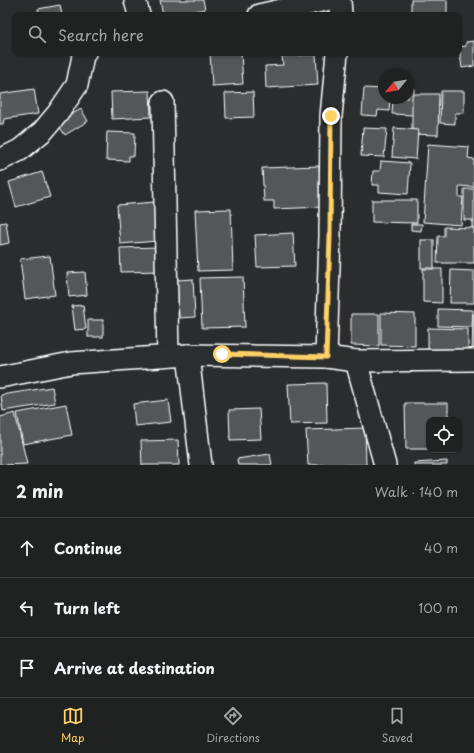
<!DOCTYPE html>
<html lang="en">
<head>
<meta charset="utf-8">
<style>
  :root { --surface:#202222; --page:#2d2f2f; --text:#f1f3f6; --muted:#a2a4a5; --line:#3d3f40; --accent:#ffd166 }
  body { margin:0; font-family:"Playpen Sans",sans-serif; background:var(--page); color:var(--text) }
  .controls { position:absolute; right:12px; bottom:12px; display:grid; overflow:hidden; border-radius:8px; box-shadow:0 1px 3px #0004 }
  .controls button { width:36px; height:36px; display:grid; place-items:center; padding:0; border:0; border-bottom:1px solid var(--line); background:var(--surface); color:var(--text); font:20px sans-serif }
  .compass { position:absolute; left:378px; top:68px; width:36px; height:36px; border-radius:50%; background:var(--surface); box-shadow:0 1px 3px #0004; rotate:240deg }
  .stop { position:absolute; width:12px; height:12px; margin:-9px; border:3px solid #ffd166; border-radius:50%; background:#fff }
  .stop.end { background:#ffd166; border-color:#fff; box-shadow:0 1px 4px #0008 }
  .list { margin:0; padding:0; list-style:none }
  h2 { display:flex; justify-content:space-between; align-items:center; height:52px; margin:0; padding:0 16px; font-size:17px }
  h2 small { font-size:13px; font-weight:400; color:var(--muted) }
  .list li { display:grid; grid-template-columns:26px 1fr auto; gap:12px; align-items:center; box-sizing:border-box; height:60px; padding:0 16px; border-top:1px solid var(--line) }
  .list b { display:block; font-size:15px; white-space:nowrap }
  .list em { font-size:13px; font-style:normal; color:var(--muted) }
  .icon { flex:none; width:22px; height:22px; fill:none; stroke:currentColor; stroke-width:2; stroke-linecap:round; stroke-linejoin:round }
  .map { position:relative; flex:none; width:474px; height:465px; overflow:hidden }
  .search { position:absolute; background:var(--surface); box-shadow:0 1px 3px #0004; left:12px; right:12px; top:12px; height:44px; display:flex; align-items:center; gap:10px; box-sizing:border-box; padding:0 14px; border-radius:8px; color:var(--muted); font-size:15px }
  .sheet { height:232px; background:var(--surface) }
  nav { display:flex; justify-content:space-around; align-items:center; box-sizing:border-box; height:56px; border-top:1px solid var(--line); background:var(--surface); font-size:11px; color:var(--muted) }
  nav a { display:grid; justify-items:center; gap:2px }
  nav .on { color:var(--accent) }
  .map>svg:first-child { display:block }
  .building { fill:#555758; stroke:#fff }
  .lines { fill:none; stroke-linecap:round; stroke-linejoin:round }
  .minor-casing { stroke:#fff; stroke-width:24 }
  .minor { stroke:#2a2d2e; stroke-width:21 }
  .route { stroke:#ffd166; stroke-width:5 }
</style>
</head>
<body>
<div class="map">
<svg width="474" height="465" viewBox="0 0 474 465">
  <rect width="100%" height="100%" fill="#2a2d2e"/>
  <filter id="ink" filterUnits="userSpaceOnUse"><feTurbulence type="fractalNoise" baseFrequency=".025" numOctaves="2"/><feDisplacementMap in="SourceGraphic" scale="8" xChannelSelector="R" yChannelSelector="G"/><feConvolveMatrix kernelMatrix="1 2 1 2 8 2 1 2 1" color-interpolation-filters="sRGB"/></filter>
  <g filter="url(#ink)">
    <!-- building -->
    <g class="building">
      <path d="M160,0H203L205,9L194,11L195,14L191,15H163Z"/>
      <rect x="411" y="0" width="36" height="15"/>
      <path d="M60,5L62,15H39L38,9Z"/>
      <path d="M331,10L332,15H306V12Z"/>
      <path d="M474,41V66L462,68L459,47L466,46V42Z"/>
      <path d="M210,53H241L243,84L212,86Z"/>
      <path d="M316,55L318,85L266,88L265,66L283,65L282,56Z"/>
      <path d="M364,88L384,89V98H390L389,111L378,110L377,116L362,115Z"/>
      <path d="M408,88H414L413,115L392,114L393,98H408Z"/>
      <path d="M34,89L38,114L4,119L3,124H0V94Z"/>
      <path d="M150,91L151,117L112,119L111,92Z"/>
      <path d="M441,91H464V113H455V124L440,123Z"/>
      <path d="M253,92L254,117L226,118L225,93Z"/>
      <path d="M412,94H439L438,135L412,134Z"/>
      <path d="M81,109L88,121L65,135L57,123Z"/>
      <path d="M363,128L387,129L384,157L361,156Z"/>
      <path d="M394,128L418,130L416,159L392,157Z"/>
      <path d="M107,132L135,133L134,156H129V161L106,160Z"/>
      <path d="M428,144L469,147L468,158L474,159V187L459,186V197H463L461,225L423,222Z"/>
      <path d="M381,161L410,163L408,194L379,192V185H372L373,171H380Z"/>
      <path d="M319,166L322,207L274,209V201H264L262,168Z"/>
      <path d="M42,172L50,197L16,207L9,182Z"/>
      <rect x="464" y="189" width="10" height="31"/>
      <path d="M372,200H417V223L372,222Z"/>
      <path d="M155,202L158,241L120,244L117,205Z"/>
      <path d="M231,209L233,270L198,271L195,210Z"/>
      <rect x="472" y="221" width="2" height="15"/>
      <path d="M6,222L9,243L0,245V223Z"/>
      <path d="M411,224H422L421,231L411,230Z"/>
      <path d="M444,227L474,228V263H437L438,236H444Z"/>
      <path d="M293,233L295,266L257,267L255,235Z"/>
      <rect x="421" y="240" width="13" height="28"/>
      <path d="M161,247L162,271L121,272L120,248Z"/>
      <path d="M50,256L55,295L25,299L20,259Z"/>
      <path d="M423,269H442V303L423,302Z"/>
      <path d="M451,270L474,271V303H450Z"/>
      <path d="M85,272L87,295L69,297L67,273Z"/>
      <path d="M243,277L245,327L202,328L200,278Z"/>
      <path d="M193,279L195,317L179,318L177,280Z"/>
      <path d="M83,305L86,329L75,330L72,306Z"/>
      <path d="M438,309L473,310L472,327L438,326Z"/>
      <path d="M381,313L415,314V346L381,345Z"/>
      <path d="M351,314H379V346L351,345Z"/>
      <path d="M473,314H474V352H472Z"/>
      <rect x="88" y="320" width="15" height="17"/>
      <path d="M428,328L468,329V351L428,350Z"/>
      <path d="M326,383L327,423L290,424L288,384Z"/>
      <path d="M52,387L55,403L3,411L1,395Z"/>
      <path d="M168,400L171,422L135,426L133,404Z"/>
      <path d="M405,403H448V420H429V449H406Z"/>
      <path d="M66,404L72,435L23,444L17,413Z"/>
      <path d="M259,409L261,439L230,440L229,410Z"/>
      <path d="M15,413L27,464L0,465V417Z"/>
      <path d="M365,428L366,465H308L306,430Z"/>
      <path d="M178,440L179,465H142L141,441Z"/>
      <path d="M270,454L272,465H238L237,459Z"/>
      <path d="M447,461V465H414V463Z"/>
    </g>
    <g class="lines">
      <!-- minor casing -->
      <g class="minor-casing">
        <g id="minor">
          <path d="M135,0L139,15"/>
          <path d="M340,0L341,15"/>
          <path d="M259,15L326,0"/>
          <path d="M163,102L168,356"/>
          <path d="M0,160L20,150L43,131L58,113L77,85L83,56L85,53"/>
          <path d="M188,355L201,465"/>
          <path d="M326,357L330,236L331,116L337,53"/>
          <path d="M356,361L385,465"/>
          <path d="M0,377L71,363L188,355L326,357L356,361L474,360"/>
        </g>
      </g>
      <!-- minor -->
      <use href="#minor" class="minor"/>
    </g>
  </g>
  <g class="lines" filter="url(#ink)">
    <!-- route -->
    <path class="route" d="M222,354L326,357L330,236L331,116"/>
  </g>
</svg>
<div class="controls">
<button><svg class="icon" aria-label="locate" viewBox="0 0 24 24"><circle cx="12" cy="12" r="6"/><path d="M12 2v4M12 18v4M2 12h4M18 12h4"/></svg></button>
</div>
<svg class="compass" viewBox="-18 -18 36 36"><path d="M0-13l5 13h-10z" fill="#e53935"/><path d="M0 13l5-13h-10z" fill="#a2a4a5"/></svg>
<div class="stop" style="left:222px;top:354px"></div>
<div class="stop end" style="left:331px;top:116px"></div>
<div class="search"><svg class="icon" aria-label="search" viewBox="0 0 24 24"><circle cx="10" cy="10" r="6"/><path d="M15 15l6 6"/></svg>Search here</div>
</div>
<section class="sheet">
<h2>2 min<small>Walk · 140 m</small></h2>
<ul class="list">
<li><svg class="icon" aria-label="ahead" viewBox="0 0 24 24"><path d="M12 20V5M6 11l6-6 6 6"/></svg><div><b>Continue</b></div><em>40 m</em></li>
<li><svg class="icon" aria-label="left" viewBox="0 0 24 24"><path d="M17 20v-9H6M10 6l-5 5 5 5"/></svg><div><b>Turn left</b></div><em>100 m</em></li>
<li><svg class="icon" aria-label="arrive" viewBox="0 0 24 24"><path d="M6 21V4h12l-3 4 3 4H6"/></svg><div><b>Arrive at destination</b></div></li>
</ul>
</section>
<nav>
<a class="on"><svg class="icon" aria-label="map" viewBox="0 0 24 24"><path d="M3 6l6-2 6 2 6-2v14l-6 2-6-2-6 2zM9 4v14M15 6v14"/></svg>Map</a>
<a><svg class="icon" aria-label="directions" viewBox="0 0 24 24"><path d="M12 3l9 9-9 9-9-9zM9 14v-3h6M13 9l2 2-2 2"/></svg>Directions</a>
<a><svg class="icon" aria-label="saved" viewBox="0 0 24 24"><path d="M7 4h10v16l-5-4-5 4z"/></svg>Saved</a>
</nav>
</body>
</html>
